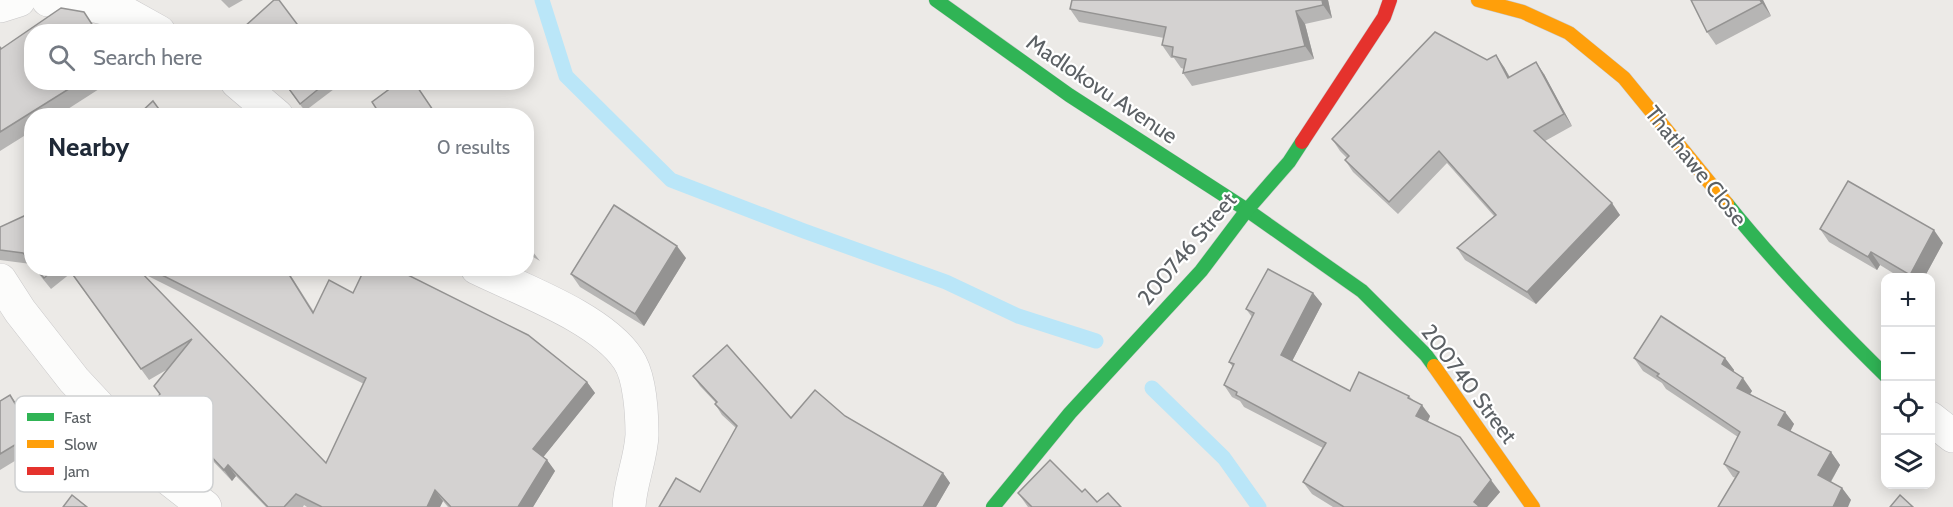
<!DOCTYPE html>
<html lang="en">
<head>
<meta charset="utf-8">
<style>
  :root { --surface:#fff; --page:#f2f2f3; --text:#1f2937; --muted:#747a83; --line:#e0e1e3 }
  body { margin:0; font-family:Cabin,sans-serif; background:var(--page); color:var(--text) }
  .controls { position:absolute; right:18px; bottom:18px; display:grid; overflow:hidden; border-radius:12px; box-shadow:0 3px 15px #0003 }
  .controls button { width:54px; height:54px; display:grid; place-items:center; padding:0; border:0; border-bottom:2px solid var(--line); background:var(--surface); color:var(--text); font:30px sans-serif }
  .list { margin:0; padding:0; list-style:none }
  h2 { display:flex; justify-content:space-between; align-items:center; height:78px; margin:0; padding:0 24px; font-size:26px }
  h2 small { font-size:20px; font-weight:400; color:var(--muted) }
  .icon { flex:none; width:33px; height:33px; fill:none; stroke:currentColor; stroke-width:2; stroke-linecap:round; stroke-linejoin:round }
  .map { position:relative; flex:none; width:1953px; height:507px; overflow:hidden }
  .search { position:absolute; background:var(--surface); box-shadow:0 3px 15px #0003; left:24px; top:24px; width:510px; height:66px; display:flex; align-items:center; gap:15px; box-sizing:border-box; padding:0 21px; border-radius:24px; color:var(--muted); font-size:22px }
  .panel { position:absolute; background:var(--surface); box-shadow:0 3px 15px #0003; left:24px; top:108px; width:510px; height:168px; border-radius:24px }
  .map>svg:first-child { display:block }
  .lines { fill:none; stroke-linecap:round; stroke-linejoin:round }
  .stream { stroke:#bae6f8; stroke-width:15 }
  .street-casing { stroke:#c8c7c8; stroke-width:34 }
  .fast-casing { stroke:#c8c9c9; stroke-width:15 }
  .slow-casing { stroke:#c8c9c9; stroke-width:15 }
  .jam-casing { stroke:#c8c9c9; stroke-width:15 }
  .street { stroke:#fcfcfb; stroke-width:33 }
  .fast { stroke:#30b455; stroke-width:14 }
  .slow { stroke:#ff9f0a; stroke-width:14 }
  .jam { stroke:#e5322d; stroke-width:14 }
  .wall { fill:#b6b5b4; fill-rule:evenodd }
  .shaded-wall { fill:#949392 }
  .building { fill:#d4d2d1; stroke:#949392; stroke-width:1.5 }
  .labels { text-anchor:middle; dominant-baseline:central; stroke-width:4.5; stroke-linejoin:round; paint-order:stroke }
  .street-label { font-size:22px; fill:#5c6165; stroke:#fff }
  .key { fill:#fff; stroke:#ced0d1; stroke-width:1.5 }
  .key-label { font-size:16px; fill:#5c6165 }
</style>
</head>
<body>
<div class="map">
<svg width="1953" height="507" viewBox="0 0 1953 507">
  <rect width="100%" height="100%" fill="#eceae7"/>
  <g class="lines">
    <!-- stream -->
    <g class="stream">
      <path d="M542,0L566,76L671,180L804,231L946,282L1018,316L1096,341"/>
      <path d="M1152,388L1224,458L1259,507"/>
    </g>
    <!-- street casing -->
    <g class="street-casing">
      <g id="street">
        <path d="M48,0L82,3L125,13L159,32"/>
        <path d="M0,6L19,0"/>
        <path d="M237,82L277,116"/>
        <path d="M477,268C522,290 601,318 628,359C640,376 642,415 642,435C641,459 630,483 629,507"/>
        <path d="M0,280L20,311L74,380L159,471L205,507"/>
        <path d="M1930,418L1953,436"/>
      </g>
    </g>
    <!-- fast casing -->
    <g class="fast-casing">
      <g id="fast">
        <path d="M936,0L1069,95L1247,210L1362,291L1426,355L1434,366"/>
        <path d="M1727,204C1776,265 1830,321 1886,376"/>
        <path d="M993,507L1070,413L1201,271L1247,210L1289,162L1302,142"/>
      </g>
    </g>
    <!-- slow casing -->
    <g class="slow-casing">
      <g id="slow">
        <path d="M1478,0L1523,12L1569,33L1624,78L1727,204"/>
        <path d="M1434,366L1533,507"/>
      </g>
    </g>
    <!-- jam casing -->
    <g class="jam-casing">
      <path id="jam" d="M1302,142L1384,17L1390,0"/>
    </g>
    <!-- street -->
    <use href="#street" class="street"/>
    <!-- fast -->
    <use href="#fast" class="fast"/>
    <!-- slow -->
    <use href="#slow" class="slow"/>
    <!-- jam -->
    <use href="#jam" class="jam"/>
  </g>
  <!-- wall -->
  <g class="wall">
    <path d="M221,0H243L229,8Z"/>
    <path d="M1072,0H1328L1332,18L1305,24L1314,59L1192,86L1183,73L1184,69L1181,68L1174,58H1171L1162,45L1164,38L1079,22L1070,9Z"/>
    <path d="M1763,0L1771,16L1716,45L1707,32Z"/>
    <path d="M0,46L32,82H110L57,116H32V131L0,151Z"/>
    <path d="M1487,60L1504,67L1510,77L1544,74L1572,126L1545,141L1620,215L1536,304L1465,260L1457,248L1494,216L1447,163L1398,214L1353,172L1345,160L1347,158L1340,151L1332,139Z"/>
    <path d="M283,82H341L342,83L305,111Z"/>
    <path d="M32,209V265L31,264L0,260V227L24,216Z"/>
    <path d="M1820,229L1943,243L1924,278H1901L1880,265L1877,270L1829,242Z"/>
    <path d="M526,242L533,252L540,261L526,253Z"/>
    <path d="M686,258L644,326L580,287L571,274Z"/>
    <path d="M34,268H286L314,312L353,293L587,382L595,393L543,457L547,460L555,471L533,507H448L443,501L440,507H307L304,505L303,507H266L236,476L232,481L164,410L157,399L160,394L168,369L149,380L71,273L51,289ZM140,272L364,384L326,463Z"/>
    <path d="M1313,293L1322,304L1292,361L1350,391L1409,396L1412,399L1430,416L1428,421L1500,492L1487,507H1333L1312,494L1303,482L1323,448L1244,407L1240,401L1232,397L1224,385L1233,367L1229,362L1252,317L1246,309Z"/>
    <path d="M1634,358H1725L1734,370V372L1752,391L1750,394L1785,412L1794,424L1790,431L1831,452L1840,465L1831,482L1842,488L1851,500L1736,478L1733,477L1724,464L1738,437L1666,389L1662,383L1643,371Z"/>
    <path d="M693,376L791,418L845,416L943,473L950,483L936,507H659L700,492L736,428L722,415L715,404L716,403L700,386Z"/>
    <path d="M10,395L18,406L41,445L0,470V401Z"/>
    <path d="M1082,492L1097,502L1121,507H1028L1018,493Z"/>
  </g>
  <!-- shaded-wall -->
  <g class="shaded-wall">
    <path d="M1322,0H1328L1332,18L1323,5Z"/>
    <path d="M1760,0H1763L1771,16L1762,3Z"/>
    <path d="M1296,11L1305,24L1314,59L1305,46Z"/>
    <path d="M1496,55L1504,67L1516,90L1508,78Z"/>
    <path d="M1536,62L1544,74L1572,126L1564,114Z"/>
    <path d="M1612,203L1620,215L1536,304L1527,292Z"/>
    <path d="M1934,230L1943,243L1924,278H1911L1910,275Z"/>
    <path d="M677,246L686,258L644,326L635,314Z"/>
    <path d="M1871,252L1880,265L1877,270L1868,257Z"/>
    <path d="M1313,293L1322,304L1289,367L1281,355Z"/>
    <path d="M1725,358L1734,370L1731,377L1722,364Z"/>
    <path d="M1743,378L1752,391L1746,400L1737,388Z"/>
    <path d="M587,382L595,393L541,460L533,449Z"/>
    <path d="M10,395L18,406L41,445L33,434Z"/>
    <path d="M1422,405L1430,416L1425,428L1416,416Z"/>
    <path d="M1785,412L1794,424L1787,438L1778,425Z"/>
    <path d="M1831,452L1840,465L1827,488L1818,475Z"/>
    <path d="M547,460L555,471L533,507H518Z"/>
    <path d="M228,465L236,476L232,481L224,470Z"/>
    <path d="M943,473L950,483L936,507H923Z"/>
    <path d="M1491,480L1500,492L1487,507H1477L1474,502Z"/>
    <path d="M1842,488L1851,500L1848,507H1833Z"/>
    <path d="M435,490L443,501L440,507H427Z"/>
  </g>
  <!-- building -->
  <g class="building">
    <path d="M274,0H279L303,32H245L243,28Z"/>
    <path d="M1072,0H1322L1323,5L1296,11L1305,46L1183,73L1186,59L1172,56L1173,47L1162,45L1166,27L1070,9Z"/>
    <path d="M1691,0H1760L1762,3L1707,32Z"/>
    <path d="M61,8L84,12L97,32H32V82H80L0,132V47L1,49Z"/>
    <path d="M1435,32L1487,60L1496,55L1508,78L1536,62L1564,114L1534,131L1612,203L1527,292L1457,248L1496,215L1439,151L1389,202L1345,160L1349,156L1332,139Z"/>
    <path d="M284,82H327L300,104Z"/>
    <path d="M399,82H414L437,116H381L372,102Z"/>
    <path d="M153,101L164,116H137Z"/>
    <path d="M1848,181L1934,230L1910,275L1871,252L1868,257L1820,229Z"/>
    <path d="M614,205L677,246L635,314L571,274Z"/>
    <path d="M32,209V263L23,253L0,250V227L24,216Z"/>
    <path d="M526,242L533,252L526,247Z"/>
    <path d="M36,268H56L44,278Z"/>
    <path d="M68,268H137L326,463L366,378L148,268H285L313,313L329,280L353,293L365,268H394L528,335L587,382L533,449L547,460L518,507H451L435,490L427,507H322L296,494L284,507H268L228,465L224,470L157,399L160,394L154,386L192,339L141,369Z"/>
    <path d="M1268,269L1313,293L1281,355L1350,391L1359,372L1409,396L1408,398L1422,405L1416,416L1460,437L1491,480L1474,502L1480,507H1344L1303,482L1326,443L1236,395L1237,392L1224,385L1234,364L1229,362L1254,313L1246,309Z"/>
    <path d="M1661,316L1725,358L1722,364L1743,378L1737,388L1785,412L1778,425L1831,452L1818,475L1842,488L1833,507H1718L1739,472L1724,464L1740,432L1657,376L1659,374L1634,358Z"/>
    <path d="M727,345L791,418L815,390L845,416L943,473L923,507H659L676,478L700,492L737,426L715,404L717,402L693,376Z"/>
    <path d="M10,395L33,434L0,454V401Z"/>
    <path d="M1050,460L1082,492L1085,489L1097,502L1108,493L1121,507H1032L1018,493Z"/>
    <path d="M72,495L87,507H63Z"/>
    <path d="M1900,495L1913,507H1890Z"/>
  </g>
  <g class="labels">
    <!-- street labels -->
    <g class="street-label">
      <text transform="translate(1102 89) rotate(34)">Madlokovu Avenue</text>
      <text transform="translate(1696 166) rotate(51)">Thathawe Close</text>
      <text transform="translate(1187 249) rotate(-50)">200746 Street</text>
      <text transform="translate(1469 384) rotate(53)">200740 Street</text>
    </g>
  </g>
  <!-- legend -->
  <rect x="15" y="396" width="198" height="96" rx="9" class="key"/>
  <rect x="27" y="413" width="27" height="8" fill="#30b455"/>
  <rect x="27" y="440" width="27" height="8" fill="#ff9f0a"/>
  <rect x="27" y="467" width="27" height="8" fill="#e5322d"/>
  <g class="key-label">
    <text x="64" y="423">Fast</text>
    <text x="64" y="450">Slow</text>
    <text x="64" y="477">Jam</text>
  </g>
</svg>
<div class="controls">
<button>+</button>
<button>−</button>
<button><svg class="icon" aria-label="locate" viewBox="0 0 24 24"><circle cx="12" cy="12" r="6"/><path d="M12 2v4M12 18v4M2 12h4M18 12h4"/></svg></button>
<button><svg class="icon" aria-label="layers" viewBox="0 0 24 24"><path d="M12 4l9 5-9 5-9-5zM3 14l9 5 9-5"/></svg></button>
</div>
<div class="search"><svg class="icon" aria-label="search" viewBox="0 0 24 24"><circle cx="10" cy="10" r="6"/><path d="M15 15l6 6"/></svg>Search here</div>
<section class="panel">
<h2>Nearby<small>0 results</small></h2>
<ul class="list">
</ul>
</section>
</div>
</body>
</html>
